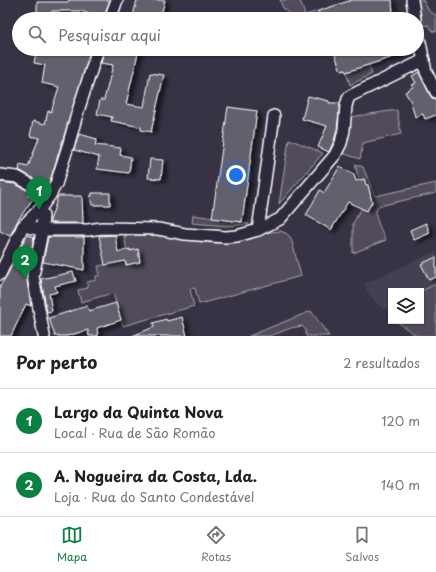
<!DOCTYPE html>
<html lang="pt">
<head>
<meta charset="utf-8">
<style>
  :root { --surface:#fff; --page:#f6f6f6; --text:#202124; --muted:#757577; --line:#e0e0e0; --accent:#0b8043 }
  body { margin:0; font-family:"Playpen Sans",sans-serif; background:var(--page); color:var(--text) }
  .controls { position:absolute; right:12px; bottom:12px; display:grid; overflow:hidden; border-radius:0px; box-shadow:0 1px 3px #0004 }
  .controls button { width:36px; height:36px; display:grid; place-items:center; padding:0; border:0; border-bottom:1px solid var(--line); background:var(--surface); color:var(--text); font:20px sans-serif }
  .you { position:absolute; left:236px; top:175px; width:14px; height:14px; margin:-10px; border:3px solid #fff; border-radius:50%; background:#1a73e8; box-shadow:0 0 0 6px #1a73e833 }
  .badge { display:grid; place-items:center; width:26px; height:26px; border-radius:50%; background:var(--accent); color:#fff; font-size:13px; font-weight:700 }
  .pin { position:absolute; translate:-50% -33px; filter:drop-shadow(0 1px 2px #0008) }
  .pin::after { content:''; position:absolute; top:21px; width:14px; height:12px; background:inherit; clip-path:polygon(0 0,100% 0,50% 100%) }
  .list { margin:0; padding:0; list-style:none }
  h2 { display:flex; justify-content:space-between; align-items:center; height:52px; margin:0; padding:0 16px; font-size:17px }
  h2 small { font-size:13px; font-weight:400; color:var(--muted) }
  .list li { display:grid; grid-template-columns:26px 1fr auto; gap:12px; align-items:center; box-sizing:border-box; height:64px; padding:0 16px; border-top:1px solid var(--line) }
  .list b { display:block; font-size:15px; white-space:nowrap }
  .list p { margin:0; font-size:13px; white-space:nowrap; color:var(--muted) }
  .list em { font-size:13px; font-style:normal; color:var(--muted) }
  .icon { flex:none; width:22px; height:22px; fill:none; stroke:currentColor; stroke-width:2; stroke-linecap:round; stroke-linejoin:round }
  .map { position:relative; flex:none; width:436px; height:336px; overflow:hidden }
  .search { position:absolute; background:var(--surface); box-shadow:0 1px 3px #0004; left:12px; right:12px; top:12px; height:44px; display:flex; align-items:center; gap:10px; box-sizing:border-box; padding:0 14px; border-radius:22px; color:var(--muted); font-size:15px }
  .sheet { height:180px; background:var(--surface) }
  nav { display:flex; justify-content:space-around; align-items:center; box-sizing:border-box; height:56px; border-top:1px solid var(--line); background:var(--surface); font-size:11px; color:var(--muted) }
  nav a { display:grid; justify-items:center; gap:2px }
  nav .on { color:var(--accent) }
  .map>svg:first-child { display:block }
  .built { fill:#444051 }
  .green { fill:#514c5c; stroke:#a8a6ae }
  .building { fill:#635f6d; stroke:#fff; filter:url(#shadow) }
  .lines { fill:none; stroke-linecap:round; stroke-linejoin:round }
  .minor-casing { stroke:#fff; stroke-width:14 }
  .minor { stroke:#2f2a3d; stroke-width:11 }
</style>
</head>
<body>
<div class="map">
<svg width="436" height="336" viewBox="0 0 436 336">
  <defs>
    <filter id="shadow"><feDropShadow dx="4.5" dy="2.5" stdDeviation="2" flood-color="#0009"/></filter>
  </defs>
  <rect width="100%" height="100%" fill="#373345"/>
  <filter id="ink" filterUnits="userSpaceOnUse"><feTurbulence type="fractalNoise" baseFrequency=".025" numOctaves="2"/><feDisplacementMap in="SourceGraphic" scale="8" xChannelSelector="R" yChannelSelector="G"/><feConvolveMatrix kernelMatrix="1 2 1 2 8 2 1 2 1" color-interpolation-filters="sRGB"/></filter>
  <g filter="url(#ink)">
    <!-- built -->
    <path class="built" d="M436,251V284L421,291H391V306L383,310L368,293L364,284Z"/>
    <!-- green -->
    <g class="green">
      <path d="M280,0H300L305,15L318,11L321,19H297L283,8Z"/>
      <path d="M418,0H423L429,11L436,15V32L432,31L428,25L423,26Z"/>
      <path d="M369,65L372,74L350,85L346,72Z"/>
      <path d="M397,110L401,134L363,143L360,159L342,153L350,117Z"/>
      <path d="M289,139L323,153L279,204Z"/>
      <path d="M355,164L363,167L375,196L436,183V193L379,206C371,214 382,231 386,240L353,253V223L361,209L367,211L372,202L368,185H366L364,179L359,180Z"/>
      <path d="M193,215L242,222L249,224L226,226L192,223Z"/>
      <path d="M280,231L286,233L291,238L301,276L199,304L195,288L190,289L194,306L123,326L113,293L81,302L78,290L88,288L87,282L96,280V276L100,275L98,266L125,261L126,265L140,262L138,249L130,251L127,250L124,236C137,236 149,234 161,236C182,238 202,244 223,243C243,242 260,232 280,231Z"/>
      <path d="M436,284V336H417L396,321H421V291Z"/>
      <path d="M311,311L329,336H306L305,329L302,326L291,328L270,336H249Z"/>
    </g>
    <!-- building -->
    <g class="building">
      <path d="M69,0H110L103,19L81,11H52V14H37V2H68Z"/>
      <path d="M137,0H165L160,19H132Z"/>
      <path d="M352,0H392L393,13L376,19H321L318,11Z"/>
      <path d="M42,49H91L50,181L48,183L34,179L19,170L20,165L28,167L39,138L30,136L33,121L45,124L48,111L51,112L59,87L42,83L45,65L34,63L36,51H41Z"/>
      <path d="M105,49H139L126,104L144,107L150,73L164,75L151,132L141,130V127L111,121L112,117L97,114L100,100H104L113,65L101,63Z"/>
      <path d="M333,49H411L412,51L346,72L345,70L341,71Z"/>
      <path d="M419,72L430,95L432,98L436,99V115L425,119L423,114L415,117L411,102L405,92L413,87L412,85L416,83L412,76Z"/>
      <path d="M308,96L329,101V103H340L337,129L334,141L329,152L318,147L327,126L302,119Z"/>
      <path d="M228,107L257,111L242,222L212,218Z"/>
      <path d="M79,134L97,139L95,145L121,148L120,155L131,157L129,173L97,169L99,157L74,150Z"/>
      <path d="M150,159L163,160L161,179L148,178Z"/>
      <path d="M340,166L354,175L356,181L364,179L366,185H368L372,202L367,211L348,202L331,230L306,215L320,190L324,193Z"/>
      <path d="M0,182L15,184L32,193L27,196H35L18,220L10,236L0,231Z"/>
      <path d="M92,193H110V205H92L90,196H92Z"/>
      <path d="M58,196H82L83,223H51L50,221Z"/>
      <path d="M426,223L430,233L414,240L410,230Z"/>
      <path d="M27,235L34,237L26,275L31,306L26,304L11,336H0V286L6,277Z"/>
      <path d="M115,235L118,252L130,249V251L138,249L140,262L126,265L125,261L105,265L99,236Z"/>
      <path d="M48,237H84V270L43,262Z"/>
      <path d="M436,257V277L429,280L421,264Z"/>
      <path d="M73,272L76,281L55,286L57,292L49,294L52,311L47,312L41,279Z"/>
      <path d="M116,303L121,320L97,328L98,336H89L88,330L67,336H55L49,318L87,306L89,311Z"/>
      <path d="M182,317L187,336H132L154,327L153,323L166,319L167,321Z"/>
    </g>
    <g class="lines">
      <!-- minor casing -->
      <g class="minor-casing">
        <g id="minor">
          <path d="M412,0L415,19"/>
          <path d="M110,19L117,0"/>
          <path d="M417,27L426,72L436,92"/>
          <path d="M0,175L17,177L50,195"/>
          <path d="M40,209L43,216L41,237L33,276L44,336"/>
          <path d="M23,226L42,230H88L102,228L158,229L185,234L226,237L237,236L258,230L280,219L335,155L341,143L344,130L346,106L348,99L350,96L424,60"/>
          <path d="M258,230L274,116"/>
          <path d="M0,274L23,226L40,209L50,195L56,184L69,143L77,114L98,49"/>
        </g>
      </g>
      <!-- minor -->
      <use href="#minor" class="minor"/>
    </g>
  </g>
</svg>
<div class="controls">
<button><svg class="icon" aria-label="layers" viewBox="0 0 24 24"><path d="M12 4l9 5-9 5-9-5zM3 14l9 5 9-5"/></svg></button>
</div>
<div class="you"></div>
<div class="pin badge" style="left:39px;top:210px">1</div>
<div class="pin badge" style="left:25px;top:279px">2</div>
<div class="search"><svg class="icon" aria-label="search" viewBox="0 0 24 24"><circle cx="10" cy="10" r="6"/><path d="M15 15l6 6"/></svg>Pesquisar aqui</div>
</div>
<section class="sheet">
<h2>Por perto<small>2 resultados</small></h2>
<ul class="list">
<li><span class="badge">1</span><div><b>Largo da Quinta Nova</b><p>Local · Rua de São Romão</p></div><em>120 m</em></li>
<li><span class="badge">2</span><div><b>A. Nogueira da Costa, Lda.</b><p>Loja · Rua do Santo Condestável</p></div><em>140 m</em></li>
</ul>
</section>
<nav>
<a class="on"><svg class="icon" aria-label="map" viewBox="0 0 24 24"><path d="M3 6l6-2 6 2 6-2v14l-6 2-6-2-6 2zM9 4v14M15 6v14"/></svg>Mapa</a>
<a><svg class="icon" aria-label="directions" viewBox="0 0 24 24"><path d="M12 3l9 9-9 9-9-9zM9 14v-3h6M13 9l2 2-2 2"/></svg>Rotas</a>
<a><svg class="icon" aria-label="saved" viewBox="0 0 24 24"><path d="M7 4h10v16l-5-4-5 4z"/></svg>Salvos</a>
</nav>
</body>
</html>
